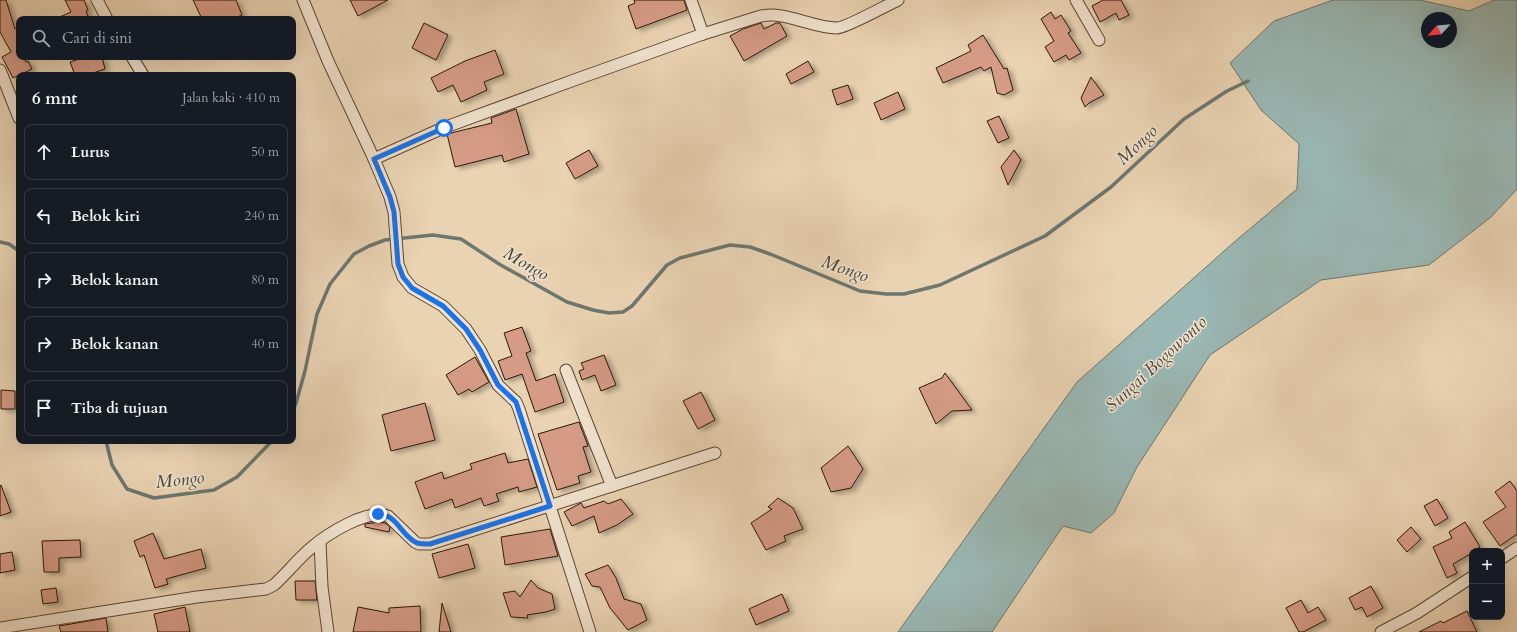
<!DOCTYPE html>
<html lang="id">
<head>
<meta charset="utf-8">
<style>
  :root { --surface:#171b24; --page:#20242c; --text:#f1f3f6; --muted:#9ea1a6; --line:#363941 }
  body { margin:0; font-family:Cardo,serif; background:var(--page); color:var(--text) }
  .controls { position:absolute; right:12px; bottom:12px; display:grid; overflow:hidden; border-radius:8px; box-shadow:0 4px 16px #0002 }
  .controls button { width:36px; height:36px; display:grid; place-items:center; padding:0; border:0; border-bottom:1px solid var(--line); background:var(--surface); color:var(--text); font:20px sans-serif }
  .compass { position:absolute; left:1421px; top:12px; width:36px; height:36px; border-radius:50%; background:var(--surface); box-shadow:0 4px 16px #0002; rotate:244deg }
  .stop { position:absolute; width:12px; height:12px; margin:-9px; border:3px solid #1a73e8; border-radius:50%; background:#fff }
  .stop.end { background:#1a73e8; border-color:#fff; box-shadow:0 1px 4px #0008 }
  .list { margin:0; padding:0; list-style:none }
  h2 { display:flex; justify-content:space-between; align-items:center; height:52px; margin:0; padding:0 16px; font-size:17px }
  h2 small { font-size:13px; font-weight:400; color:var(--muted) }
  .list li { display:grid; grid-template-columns:26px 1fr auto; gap:12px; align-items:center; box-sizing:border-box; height:56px; margin:0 8px 8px; padding:0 8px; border:1px solid var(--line); border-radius:8px }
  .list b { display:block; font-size:15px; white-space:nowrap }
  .list em { font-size:13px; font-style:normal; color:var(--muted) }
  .icon { flex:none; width:22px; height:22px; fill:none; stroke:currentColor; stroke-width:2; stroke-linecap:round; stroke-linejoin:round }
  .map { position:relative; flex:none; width:1517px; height:632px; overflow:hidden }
  .search { position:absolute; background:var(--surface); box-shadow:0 4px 16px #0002; left:16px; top:16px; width:280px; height:44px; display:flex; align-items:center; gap:10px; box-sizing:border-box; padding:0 14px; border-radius:8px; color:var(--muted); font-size:15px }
  .panel { position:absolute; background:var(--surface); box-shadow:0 4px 16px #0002; left:16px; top:72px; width:280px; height:372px; border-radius:8px }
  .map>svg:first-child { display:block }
  .water { fill:#99b7b3; stroke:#6d776f; fill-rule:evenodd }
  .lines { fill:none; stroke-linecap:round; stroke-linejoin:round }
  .stream { stroke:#6d776f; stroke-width:3.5 }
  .building { fill:#d59b86; stroke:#2b1708; filter:url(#shadow) }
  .minor-casing { stroke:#5b4633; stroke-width:13 }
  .minor { stroke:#f1e2ce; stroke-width:11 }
  .route { stroke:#1a73e8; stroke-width:5 }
  .labels { text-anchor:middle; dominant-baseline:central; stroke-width:3; stroke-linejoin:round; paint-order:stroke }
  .water-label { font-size:18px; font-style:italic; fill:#4c473b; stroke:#f1e2ce }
</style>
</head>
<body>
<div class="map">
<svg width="1517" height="632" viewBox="0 0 1517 632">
  <defs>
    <filter id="shadow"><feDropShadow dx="4.5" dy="2.5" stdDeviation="2" flood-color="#0004"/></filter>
  </defs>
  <rect width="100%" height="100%" fill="#ead3b3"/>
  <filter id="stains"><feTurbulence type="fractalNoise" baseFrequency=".005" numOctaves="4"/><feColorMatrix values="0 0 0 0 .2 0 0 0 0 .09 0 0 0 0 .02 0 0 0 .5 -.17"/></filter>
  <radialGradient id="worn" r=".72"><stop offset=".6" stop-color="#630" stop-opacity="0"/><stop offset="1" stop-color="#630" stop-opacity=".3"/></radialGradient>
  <!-- water -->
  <path class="water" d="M1333,0H1420L1469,11L1494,0H1517V189L1491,217L1429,265L1321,280L1210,355L1137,467L1114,513L1091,533L1063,526L992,632H898L1077,382L1232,244L1297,189L1299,144L1261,110L1230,63L1274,21ZM1427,18H1451V42H1427Z"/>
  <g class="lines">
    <!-- stream -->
    <g class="stream">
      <path d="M0,242L9,244L19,251"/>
      <path d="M293,410L296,403L305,371L317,314L330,284L354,254L369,246L385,240L433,235L461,239L499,264L567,302L593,310L609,313L623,312L632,306L667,265L680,258L730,245L750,247L770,254L860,291L886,294H904L940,285L1045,236L1111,187L1184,119L1227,91L1248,81"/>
      <path d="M106,441L112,465L127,489L154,498L214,490L237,477L272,441"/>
    </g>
  </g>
  <!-- building -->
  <g class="building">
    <path d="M0,0H6L15,29L19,27V57H23L26,62L28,61L32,69L13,78L2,57L11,52L0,32Z"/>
    <path d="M65,0H84L88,10L86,11L89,19H55L71,12Z"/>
    <path d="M193,0H236L242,15L233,19H202Z"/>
    <path d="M350,0H388L358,16Z"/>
    <path d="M634,0H684L687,10L636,29L628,6L635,3Z"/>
    <path d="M1103,0H1121L1129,15L1119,20L1116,13L1100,22L1092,6Z"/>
    <path d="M1051,12L1055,19L1061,15L1071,31L1068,33L1081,53L1069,60L1066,55L1054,62L1045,47L1054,41L1041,19Z"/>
    <path d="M424,23L448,35L436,60L412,48Z"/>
    <path d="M761,23L764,29L776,23H780L787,36L744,61L730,36L743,29Z"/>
    <path d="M983,35L1004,69L1007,68L1013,90L1004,95L997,93L991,67L984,71L981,67L943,83L936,68L971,51L968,45Z"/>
    <path d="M495,50L504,74L484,82L487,90L461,102L453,85L438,92L431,78L465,61Z"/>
    <path d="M85,57H102L105,69L87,75H75L70,62Z"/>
    <path d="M808,61L814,72L791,84L786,74Z"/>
    <path d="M1091,77L1104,95L1089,103L1085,107L1081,98Z"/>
    <path d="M848,85L853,99L837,105L832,90Z"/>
    <path d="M898,92L905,109L881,120L874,103Z"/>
    <path d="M516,109L529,154L504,162L502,155L455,167L447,134L492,123L491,118Z"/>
    <path d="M999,116L1009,138L998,143L987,121Z"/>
    <path d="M589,150L598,166L575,179L566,163Z"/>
    <path d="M1014,150L1021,160L1008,185L1001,167Z"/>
    <path d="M522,327L531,351L526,353L536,381L555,374L564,402L535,412L522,374L505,380L498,361L512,356L504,333Z"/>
    <path d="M604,355L616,385L601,391L595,375L582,380L579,371L584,369L581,363Z"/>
    <path d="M475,357L489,382L472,392L469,389L458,395L446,375Z"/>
    <path d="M945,373L972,410L952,411L936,424L919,388L942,378Z"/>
    <path d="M1,390L15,391V409H1Z"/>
    <path d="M701,392L715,420L698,429L683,401Z"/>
    <path d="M425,403L435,440L391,451L382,415Z"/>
    <path d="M579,422L588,446L583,447L591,472L578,476L580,483L557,490L538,434Z"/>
    <path d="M848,446L863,469L851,488L831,492L821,468Z"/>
    <path d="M505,453L508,463L528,459L537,487L519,492L518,487L496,494L499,501L484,506L481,498L455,508L452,499L425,509L415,482L442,472L444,479L472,469L470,464Z"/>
    <path d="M1510,481L1517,491V534L1500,546L1483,522L1506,507L1495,492Z"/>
    <path d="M1,485L11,512L0,516V486Z"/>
    <path d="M778,498L793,508L803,529L784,536L786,541L766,550L751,523L772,509L768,507Z"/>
    <path d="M621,499L633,514L617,525L599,533L594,516L572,526L564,512L581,503L584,508L604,501L608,504Z"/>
    <path d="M1437,499L1448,518L1435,526L1424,506Z"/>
    <path d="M379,522L385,523L390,527L389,532L365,527V524Z"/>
    <path d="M1465,522L1480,547L1472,551V553L1453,564L1457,573L1447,578L1433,547L1452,538L1449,532Z"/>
    <path d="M1411,527L1421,539L1407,552L1397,540Z"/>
    <path d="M550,529L558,556L505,565L501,537Z"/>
    <path d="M153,533L164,559L201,549L206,568L166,579L168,584L155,588L144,555L140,557L134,541Z"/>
    <path d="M80,540L81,557L59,558V572H44L42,541Z"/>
    <path d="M468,544L475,568L439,578L432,554Z"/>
    <path d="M12,552L15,570L0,573V554Z"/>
    <path d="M608,565L616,578L624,599L641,604L647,620L628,630L610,608L600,587L592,586L585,574Z"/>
    <path d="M531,580L538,588L552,594L555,609L546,612L527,615L528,618L511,617L503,593L515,591L520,597Z"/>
    <path d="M295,581H315L317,600H296Z"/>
    <path d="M1371,586L1383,608L1367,617L1362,607L1355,610L1349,598Z"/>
    <path d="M56,588L58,602L43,604L41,590Z"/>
    <path d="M782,594L789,611L756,625L749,609Z"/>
    <path d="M1301,600L1308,613L1318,607L1326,620L1303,632H1299L1286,608Z"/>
    <path d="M442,603L451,632H439Z"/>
    <path d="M420,606L421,632H353L358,607L389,613V608Z"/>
    <path d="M185,607L190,632H158L154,614Z"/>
    <path d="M1467,611L1477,632H1419L1441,621L1443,623Z"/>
    <path d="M106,618L108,632H61L59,626Z"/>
  </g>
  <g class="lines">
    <!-- minor casing -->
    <g class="minor-casing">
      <g id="minor">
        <path d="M97,0L107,19"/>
        <path d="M303,0L328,61L374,159L390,197L394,212L398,264L403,277L412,288L443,306L466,329L480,350L498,385L516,402L519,409L590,632"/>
        <path d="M691,0L703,34"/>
        <path d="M1076,0L1099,40"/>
        <path d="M132,57L143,75"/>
        <path d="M0,70L19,118"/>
        <path d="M374,159L443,128L577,79L703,34L761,16C786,11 812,28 837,28C846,28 887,5 898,0"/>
        <path d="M566,370L612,486"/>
        <path d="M320,542L322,587L328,632"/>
        <path d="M1502,558L1517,548"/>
        <path d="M0,628L197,597L266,589L274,585C287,573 298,559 311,548C327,534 368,508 388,516L415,542L419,544H430L715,453"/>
        <path d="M1381,632L1417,613L1472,577"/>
      </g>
    </g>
    <!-- minor -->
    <use href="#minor" class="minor"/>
  </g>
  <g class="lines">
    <!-- route -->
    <path class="route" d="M378,514C397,514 401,536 417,543C421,544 426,544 430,544L550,506L516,402L498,385L480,350L466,329L443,306L412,288L403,277L398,264L394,212L390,197L374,159L444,128"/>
  </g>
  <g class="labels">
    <!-- water labels -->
    <g class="water-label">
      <text transform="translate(1137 145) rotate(-43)">Mongo</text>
      <text transform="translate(526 264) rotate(30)">Mongo</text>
      <text transform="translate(845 269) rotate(19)">Mongo</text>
      <text transform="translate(1156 364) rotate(-43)">Sungai Bogowonto</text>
      <text transform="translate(180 480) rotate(-6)">Mongo</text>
    </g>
  </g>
  <rect width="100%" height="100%" filter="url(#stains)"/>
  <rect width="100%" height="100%" fill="url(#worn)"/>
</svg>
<div class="controls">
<button>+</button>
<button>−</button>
</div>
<svg class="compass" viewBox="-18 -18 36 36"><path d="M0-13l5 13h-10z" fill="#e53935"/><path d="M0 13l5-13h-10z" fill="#9ea1a6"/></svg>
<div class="stop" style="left:444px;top:128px"></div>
<div class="stop end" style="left:378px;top:514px"></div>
<div class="search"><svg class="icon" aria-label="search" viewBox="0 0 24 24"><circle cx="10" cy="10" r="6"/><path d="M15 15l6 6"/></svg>Cari di sini</div>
<section class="panel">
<h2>6 mnt<small>Jalan kaki · 410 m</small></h2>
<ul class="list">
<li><svg class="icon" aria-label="ahead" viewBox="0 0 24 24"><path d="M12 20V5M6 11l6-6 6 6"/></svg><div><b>Lurus</b></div><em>50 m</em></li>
<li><svg class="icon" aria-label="left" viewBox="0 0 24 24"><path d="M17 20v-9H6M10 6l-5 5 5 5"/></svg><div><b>Belok kiri</b></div><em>240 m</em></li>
<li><svg class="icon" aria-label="right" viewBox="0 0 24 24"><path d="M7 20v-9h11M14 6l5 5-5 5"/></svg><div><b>Belok kanan</b></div><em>80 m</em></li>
<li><svg class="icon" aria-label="right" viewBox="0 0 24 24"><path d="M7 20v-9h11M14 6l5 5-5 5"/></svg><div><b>Belok kanan</b></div><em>40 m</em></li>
<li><svg class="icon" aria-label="arrive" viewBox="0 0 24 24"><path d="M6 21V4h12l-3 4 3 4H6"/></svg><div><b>Tiba di tujuan</b></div></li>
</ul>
</section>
</div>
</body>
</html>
